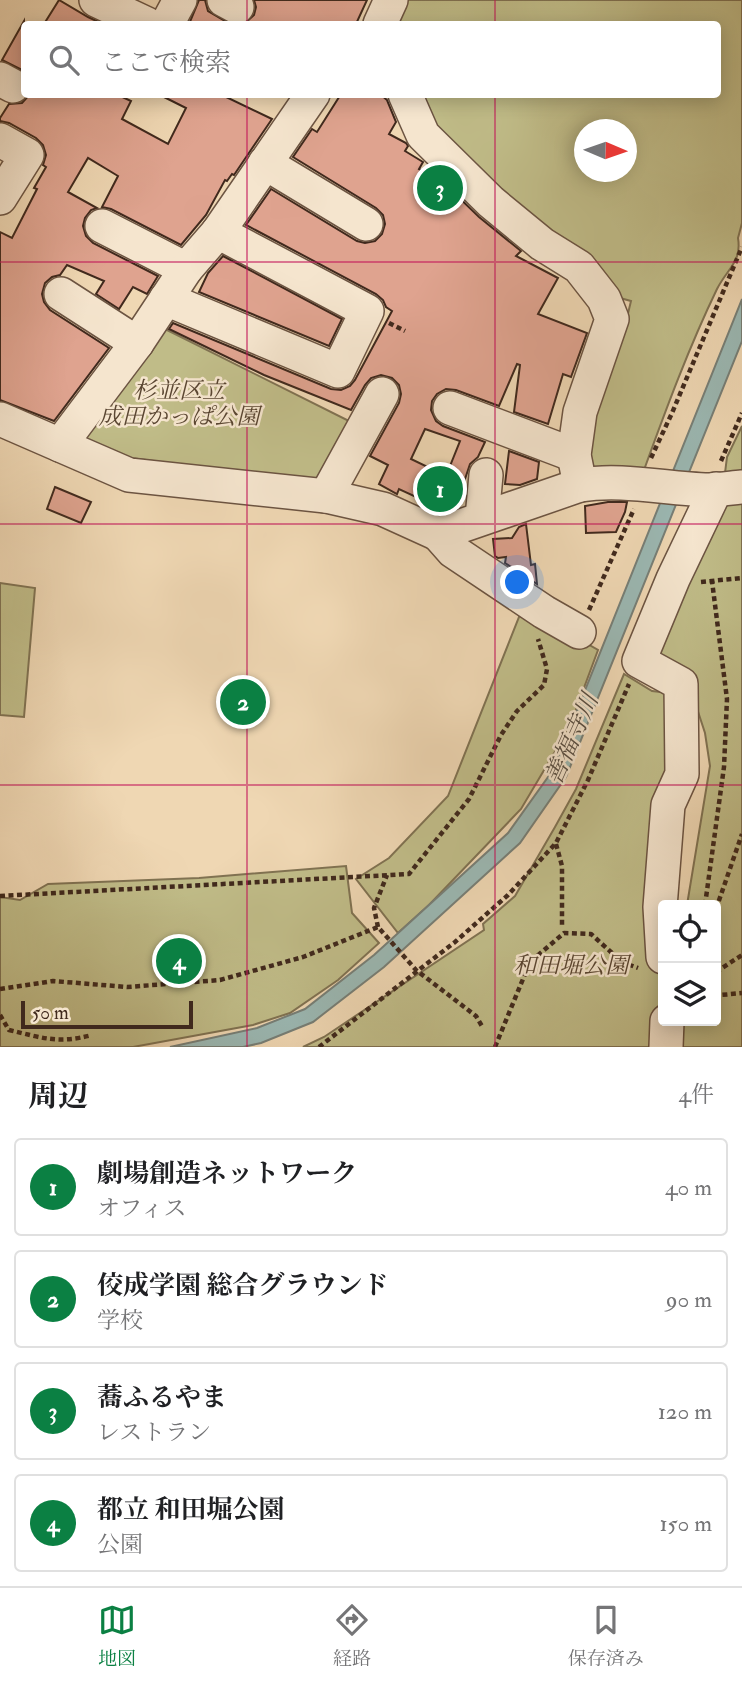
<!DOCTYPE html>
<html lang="ja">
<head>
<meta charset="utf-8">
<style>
  :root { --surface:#fff; --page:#f6f6f6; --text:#202124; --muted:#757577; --line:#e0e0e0; --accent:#0b8043 }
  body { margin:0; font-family:"IM FELL Double Pica","Noto Serif JP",serif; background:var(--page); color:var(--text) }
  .controls { position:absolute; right:21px; bottom:21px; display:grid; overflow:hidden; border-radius:7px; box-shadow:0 4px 18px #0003 }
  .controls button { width:63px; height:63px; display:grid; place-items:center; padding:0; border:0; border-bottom:2px solid var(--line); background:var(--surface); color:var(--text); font:35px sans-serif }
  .compass { position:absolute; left:574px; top:119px; width:63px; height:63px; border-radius:50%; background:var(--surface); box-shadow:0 4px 18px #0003; rotate:92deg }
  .scale { position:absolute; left:21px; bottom:18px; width:172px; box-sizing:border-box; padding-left:7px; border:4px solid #40291d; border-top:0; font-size:19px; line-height:24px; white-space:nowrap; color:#40291d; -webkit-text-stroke:5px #f5e5ce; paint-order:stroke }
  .you { position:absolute; left:518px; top:583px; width:24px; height:24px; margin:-18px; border:5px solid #fff; border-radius:50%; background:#1a73e8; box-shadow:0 0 0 10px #1a73e833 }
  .badge { display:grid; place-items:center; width:46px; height:46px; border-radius:50%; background:var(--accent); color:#fff; font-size:23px; font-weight:700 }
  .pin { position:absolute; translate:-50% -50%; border:4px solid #fff; box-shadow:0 2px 7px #0006 }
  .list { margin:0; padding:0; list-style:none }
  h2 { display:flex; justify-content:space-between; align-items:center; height:91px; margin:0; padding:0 28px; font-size:30px }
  h2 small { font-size:23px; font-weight:400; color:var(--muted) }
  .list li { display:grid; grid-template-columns:46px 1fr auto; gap:21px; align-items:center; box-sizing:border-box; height:98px; margin:0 14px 14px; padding:0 14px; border:2px solid var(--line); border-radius:7px }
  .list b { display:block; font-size:26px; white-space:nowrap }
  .list p { margin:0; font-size:23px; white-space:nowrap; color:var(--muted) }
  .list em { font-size:23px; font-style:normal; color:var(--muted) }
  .icon { flex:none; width:38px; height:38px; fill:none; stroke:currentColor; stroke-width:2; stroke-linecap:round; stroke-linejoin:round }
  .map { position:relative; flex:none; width:742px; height:1047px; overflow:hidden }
  .search { position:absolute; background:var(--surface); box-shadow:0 4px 18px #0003; left:21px; right:21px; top:21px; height:77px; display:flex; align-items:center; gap:18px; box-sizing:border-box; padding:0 24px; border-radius:7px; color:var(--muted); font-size:26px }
  .sheet { height:539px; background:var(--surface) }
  nav { display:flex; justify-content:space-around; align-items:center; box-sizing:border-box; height:98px; border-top:2px solid var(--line); background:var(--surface); font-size:19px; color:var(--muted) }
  nav a { display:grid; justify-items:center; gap:4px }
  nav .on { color:var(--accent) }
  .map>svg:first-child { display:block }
  .green { fill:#c0bc88; stroke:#807252; stroke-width:2; fill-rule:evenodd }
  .water { fill:#9bb8b3; stroke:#777f77; stroke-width:2 }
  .building { fill:#dfa38f; stroke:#40291d; stroke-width:2; fill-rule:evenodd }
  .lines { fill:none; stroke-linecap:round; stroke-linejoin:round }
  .minor-casing { stroke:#6c5442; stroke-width:36 }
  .path { stroke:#40291d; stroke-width:4.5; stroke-dasharray:5 3.5; stroke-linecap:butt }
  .minor { stroke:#f5e5ce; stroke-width:33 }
  .grid { fill:none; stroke:#c2185b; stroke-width:2; stroke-opacity:0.55 }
  .labels { text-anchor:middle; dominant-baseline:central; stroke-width:5; stroke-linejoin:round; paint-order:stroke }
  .park-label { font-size:23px; font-style:italic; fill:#5a4632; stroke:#f5e5ce }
  .water-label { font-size:24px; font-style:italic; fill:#574d42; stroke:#f5e5ce }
</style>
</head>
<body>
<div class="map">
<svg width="742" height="1047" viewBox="0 0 742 1047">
  <rect width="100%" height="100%" fill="#efd7b3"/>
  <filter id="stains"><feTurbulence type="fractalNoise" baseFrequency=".00286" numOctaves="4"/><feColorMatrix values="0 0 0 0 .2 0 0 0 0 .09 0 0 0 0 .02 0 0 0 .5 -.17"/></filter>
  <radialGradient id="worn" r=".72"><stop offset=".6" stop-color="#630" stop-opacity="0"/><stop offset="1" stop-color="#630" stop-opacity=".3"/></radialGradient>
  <!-- green -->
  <g class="green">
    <path d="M403,0H742V223L738,238C742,262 727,269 717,289C689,347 666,409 644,470L584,467L591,413L625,326L631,301L620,298L547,233L434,125L418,95L718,94V24H392ZM584,130H626V172H584Z"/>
    <path d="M157,325L355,424L327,484L131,458L78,440Z"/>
    <path d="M742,426V479L724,481L727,457Z"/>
    <path d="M742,495V1047H303L324,1037L484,930L483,924L515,896L555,827L576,789L624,674L652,691L669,693L663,1021H716V905H687L710,766L705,733L687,678L655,661L722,505Z"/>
    <path d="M0,583L35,588L24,717L0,715Z"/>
    <path d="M523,607L598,650L569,728L521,809L429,905L398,933L356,879L389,858L448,796Z"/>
    <path d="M346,866L352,913L379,943L338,980L290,1013L253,1025L133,1047H0V897L20,900L48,884L199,878Z"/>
  </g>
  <!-- water -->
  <path class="water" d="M742,299V341L566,777L520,843L384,967L313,1022L261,1043L243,1047H170L257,1028L305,1009L374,955L508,833L553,770Z"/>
  <!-- building -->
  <g class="building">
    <path d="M59,0L88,17L103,24H44Z"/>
    <path d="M199,0H205L208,11L230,24H189Z"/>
    <path d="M254,0H367L356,24H244L254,15L256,7Z"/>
    <path d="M24,21V71L2,60Z"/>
    <path d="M30,94H116L131,101L122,119L168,144L186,108L158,94H220L272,119L234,175L232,174L227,181L225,180L206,215L181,245L111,209L102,207L118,176L88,158L68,192L97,208L91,210L85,218L83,226L86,236L93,243L158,276L147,294L133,287L119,309L96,294L104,281L67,265L60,275L52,277L45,283L42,294L44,302L50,310L109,348L54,421L0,400V232L12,238L37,189L34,188L46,167L43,165L46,155L43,145L36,138L9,123L0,121V118L9,104L22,103Z"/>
    <path d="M341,94H380L387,100L396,122L389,134L406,143L408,146L405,151L423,162L419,169L443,182L479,217L521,251L516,256L558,278L538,314L587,333L571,377L563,374L548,424L514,412L520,365L517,364L499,406L456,390L446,389L437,394L432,401L431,410L436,421L443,426L485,442L478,457L470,464L457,503L445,499L440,508L399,489L397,494L379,484L388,465L370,456L399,403L401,394L399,385L392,378L381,375L371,378L365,385L351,410L264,375L169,329L173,323L331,389L341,390L350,386L355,380L392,311L386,307L383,300L376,294L246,225L271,189L357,241L365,243L375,241L382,234L385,224L383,215L376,208L293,157L312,129L317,132ZM425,429L460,441L446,476L411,459Z"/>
    <path d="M223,256L342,319L329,346L199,292L208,273Z"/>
    <path d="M509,451L539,462L537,479L520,485L505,484Z"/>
    <path d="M55,487L91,502L81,523L47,509Z"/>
    <path d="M627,502L625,512L616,532L586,533L585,506L608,502Z"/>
    <path d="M526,524L531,565L535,564L537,584L505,563L506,557L498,558L495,556L493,539L512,538L519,527Z"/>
  </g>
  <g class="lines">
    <!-- minor casing -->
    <g class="minor-casing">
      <g id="minor">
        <path d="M96,0L147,24"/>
        <path d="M224,0L237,7"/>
        <path d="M167,24L180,0"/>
        <path d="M380,24L391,0"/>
        <path d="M0,79L13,86"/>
        <path d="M405,94L423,135L491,202L542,244L579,267L604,299L612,319L580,412L574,455L580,485"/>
        <path d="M0,140L27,155L0,198"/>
        <path d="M265,163L366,224"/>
        <path d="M102,226L186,269"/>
        <path d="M61,294L137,343"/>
        <path d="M166,299L338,371L367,311L218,232"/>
        <path d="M450,408L574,455"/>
        <path d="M0,419L129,475L326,496L383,509L438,534L580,485C623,478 666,489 709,490C720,490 731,488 742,487"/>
        <path d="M60,445L137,343L186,269L218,232L313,94"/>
        <path d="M326,496L382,394"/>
        <path d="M482,518L486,475"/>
        <path d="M438,534L453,551L544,612L579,632"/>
        <path d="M663,957L660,907L668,805L682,774L681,684L639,661L673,579L716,489"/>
        <path d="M666,1047L667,1021"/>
      </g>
    </g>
    <!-- path -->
    <g class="path">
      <path d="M389,323L405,331"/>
      <path d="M651,458L672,413L742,247"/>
      <path d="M721,461L742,413"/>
      <path d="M701,582L742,578"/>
      <path d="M589,610L634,509"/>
      <path d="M556,844L562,866V927"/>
      <path d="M0,896L409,874L469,799L501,735L517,711L544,685L547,669L538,639"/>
      <path d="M705,905L724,767L727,699L712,581"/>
      <path d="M716,909L742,834"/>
      <path d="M378,927L374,908L387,875"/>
      <path d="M716,972L742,955"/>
      <path d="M0,989L53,981L127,987L220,980L303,957L378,927L416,970L476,1016L483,1028"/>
      <path d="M716,990L721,995L742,993"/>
      <path d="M0,1015L9,1030C43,1038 58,1044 92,1035"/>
      <path d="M319,1047L455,942L508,895L556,843L588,780L629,684"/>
      <path d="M495,1047L530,962L564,933L591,934L622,962L638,968"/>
    </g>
    <!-- minor -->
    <use href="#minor" class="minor"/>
  </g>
  <!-- grid -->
  <path class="grid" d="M247,0V24M495,0V24M247,94V1047M495,94V1047M0,262H742M0,524H742M0,785H742"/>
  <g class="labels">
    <!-- park labels -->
    <g class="park-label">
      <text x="179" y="390">杉並区立<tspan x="179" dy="26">成田かっぱ公園</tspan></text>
      <text x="571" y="965">和田堀公園</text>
    </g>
    <!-- water labels -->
    <g class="water-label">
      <text transform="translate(572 739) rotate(-66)">善福寺川</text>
    </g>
  </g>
  <rect width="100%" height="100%" filter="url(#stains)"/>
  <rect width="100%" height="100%" fill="url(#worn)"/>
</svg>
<div class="controls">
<button><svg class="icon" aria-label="locate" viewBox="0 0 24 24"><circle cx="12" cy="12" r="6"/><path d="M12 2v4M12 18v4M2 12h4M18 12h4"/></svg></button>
<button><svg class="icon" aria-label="layers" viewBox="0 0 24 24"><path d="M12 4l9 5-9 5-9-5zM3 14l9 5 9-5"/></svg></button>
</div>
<svg class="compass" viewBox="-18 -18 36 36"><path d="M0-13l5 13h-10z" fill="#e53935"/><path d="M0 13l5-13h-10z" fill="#757577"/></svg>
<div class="scale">50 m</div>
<div class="you"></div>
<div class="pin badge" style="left:440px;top:489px">1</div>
<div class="pin badge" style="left:243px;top:702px">2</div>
<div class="pin badge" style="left:440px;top:188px">3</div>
<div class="pin badge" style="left:179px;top:961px">4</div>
<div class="search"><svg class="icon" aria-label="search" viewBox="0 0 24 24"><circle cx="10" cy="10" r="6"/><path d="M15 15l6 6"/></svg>ここで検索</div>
</div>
<section class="sheet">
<h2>周辺<small>4件</small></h2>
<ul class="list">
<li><span class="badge">1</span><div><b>劇場創造ネットワーク</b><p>オフィス</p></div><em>40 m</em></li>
<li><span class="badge">2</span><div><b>佼成学園 総合グラウンド</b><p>学校</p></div><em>90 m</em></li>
<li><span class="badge">3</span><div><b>蕎ふるやま</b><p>レストラン</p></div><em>120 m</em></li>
<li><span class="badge">4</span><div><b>都立 和田堀公園</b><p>公園</p></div><em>150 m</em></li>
</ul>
</section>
<nav>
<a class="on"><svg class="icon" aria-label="map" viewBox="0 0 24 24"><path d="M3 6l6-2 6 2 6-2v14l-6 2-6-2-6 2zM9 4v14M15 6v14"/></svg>地図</a>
<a><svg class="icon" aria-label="directions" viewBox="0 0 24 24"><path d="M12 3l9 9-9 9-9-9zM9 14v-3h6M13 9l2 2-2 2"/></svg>経路</a>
<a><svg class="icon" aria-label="saved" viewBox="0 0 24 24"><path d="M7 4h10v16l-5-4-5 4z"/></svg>保存済み</a>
</nav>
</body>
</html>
